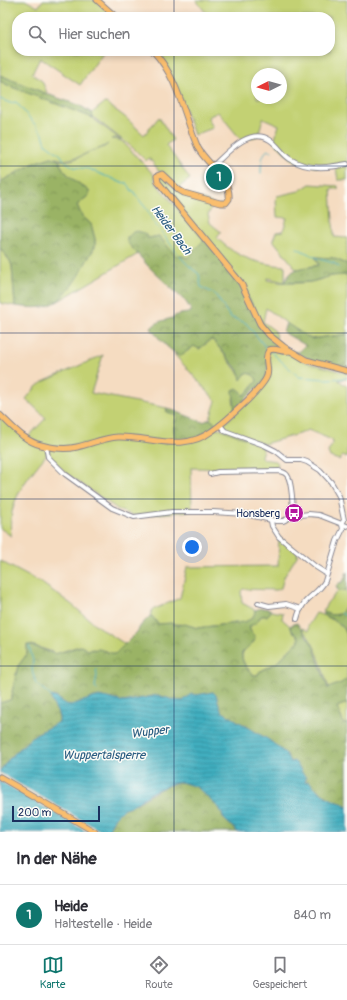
<!DOCTYPE html>
<html lang="de">
<head>
<meta charset="utf-8">
<style>
  :root { --surface:#fff; --page:#f2f2f3; --text:#2b2b33; --muted:#7c7c81; --line:#e1e1e2; --accent:#0f766e }
  body { margin:0; font-family:Pangolin,sans-serif; background:var(--page); color:var(--text) }
  .compass { position:absolute; left:251px; top:68px; width:36px; height:36px; border-radius:50%; background:var(--surface); box-shadow:0 2px 6px #0003; rotate:265deg }
  .scale { position:absolute; left:12px; bottom:10px; width:88px; box-sizing:border-box; padding-left:4px; border:2px solid #1b2f5e; border-top:0; font-size:11px; line-height:14px; white-space:nowrap; color:#1b2f5e; -webkit-text-stroke:3px #fdfcf7; paint-order:stroke }
  .you { position:absolute; left:192px; top:547px; width:14px; height:14px; margin:-10px; border:3px solid #fff; border-radius:50%; background:#1a73e8; box-shadow:0 0 0 6px #1a73e833 }
  .badge { display:grid; place-items:center; width:26px; height:26px; border-radius:50%; background:var(--accent); color:#fff; font-size:13px; font-weight:700 }
  .pin { position:absolute; translate:-50% -50%; border:2px solid #fff; box-shadow:0 1px 4px #0006 }
  .list { margin:0; padding:0; list-style:none }
  h2 { display:flex; justify-content:space-between; align-items:center; height:52px; margin:0; padding:0 16px; font-size:17px }
  h2 small { font-size:13px; font-weight:400; color:var(--muted) }
  .list li { display:grid; grid-template-columns:26px 1fr auto; gap:12px; align-items:center; box-sizing:border-box; height:60px; padding:0 16px; border-top:1px solid var(--line) }
  .list b { display:block; font-size:15px; white-space:nowrap }
  .list p { margin:0; font-size:13px; white-space:nowrap; color:var(--muted) }
  .list em { font-size:13px; font-style:normal; color:var(--muted) }
  .icon { flex:none; width:22px; height:22px; fill:none; stroke:currentColor; stroke-width:2; stroke-linecap:round; stroke-linejoin:round }
  .map { position:relative; flex:none; width:347px; height:832px; overflow:hidden }
  .search { position:absolute; background:var(--surface); box-shadow:0 2px 6px #0003; left:12px; right:12px; top:12px; height:44px; display:flex; align-items:center; gap:10px; box-sizing:border-box; padding:0 14px; border-radius:16px; color:var(--muted); font-size:15px }
  .sheet { height:112px; background:var(--surface) }
  nav { display:flex; justify-content:space-around; align-items:center; box-sizing:border-box; height:56px; border-top:1px solid var(--line); background:var(--surface); font-size:11px; color:var(--muted) }
  nav a { display:grid; justify-items:center; gap:2px }
  nav .on { color:var(--accent) }
  .map>svg:first-child { display:block }
  .green { fill:#c3d173; stroke:#6f8068; fill-rule:evenodd }
  .forest { fill:url(#forest-crowns); stroke:#5a7162 }
  .water { fill:url(#water-rules); stroke:#2e6e8e }
  .pier { fill:#f5dcc1 }
  .lines { fill:none; stroke-linecap:round; stroke-linejoin:round }
  .stream { stroke:#41aebf; stroke-width:1 }
  .minor-casing { stroke:#888690; stroke-width:6 }
  .major-casing { stroke:#888690; stroke-width:7 }
  .minor { stroke:#fff; stroke-width:4 }
  .major { stroke:#fabe6e; stroke-width:5 }
  .grid { fill:none; stroke:#1b2f5e; stroke-width:1; stroke-opacity:0.55 }
  .labels { text-anchor:middle; dominant-baseline:central; stroke-width:3; stroke-linejoin:round; paint-order:stroke }
  .poi-label { font-size:11px; fill:#1b2f5e; stroke:#fdfcf7; text-anchor:end }
  .water-label { font-size:12px; font-style:italic; fill:#285b80; stroke:#fdfcf7 }
</style>
</head>
<body>
<div class="map">
<svg width="347" height="832" viewBox="0 0 347 832">
  <defs>
    <pattern id="forest-crowns" width="20" height="18" patternUnits="userSpaceOnUse"><rect width="20" height="18" fill="#9ab365"/><path d="M2 6a3 3 0 1 1 6 0M12 15a3 3 0 1 1 6 0" fill="none" stroke="#7d9256"/></pattern>
    <pattern id="water-rules" width="6" height="5" patternUnits="userSpaceOnUse"><rect width="6" height="5" fill="#41aebf"/><path d="M0 2.5h6" fill="none" stroke="#368e9e"/></pattern>
  </defs>
  <rect width="100%" height="100%" fill="#fdfcf7"/>
  <filter id="ink" filterUnits="userSpaceOnUse"><feTurbulence type="fractalNoise" baseFrequency=".025" numOctaves="2"/><feDisplacementMap in="SourceGraphic" scale="8" xChannelSelector="R" yChannelSelector="G"/><feConvolveMatrix kernelMatrix="1 2 1 2 8 2 1 2 1" color-interpolation-filters="sRGB"/></filter>
  <filter id="wash" filterUnits="userSpaceOnUse"><feTurbulence type="fractalNoise" baseFrequency=".012" numOctaves="4" result="noise"/><feDisplacementMap in="SourceGraphic" scale="16" xChannelSelector="R" yChannelSelector="G"/><feGaussianBlur stdDeviation="0.9" result="paint"/><feColorMatrix in="noise" values="0 0 0 0 0 0 0 0 0 0 0 0 0 0 0 0 0 1.4 0 .05"/><feComposite in="paint" operator="in"/></filter>
  <g filter="url(#wash)">
    <rect width="100%" height="100%" fill="#f5dcc1"/>
    <!-- green -->
    <g class="green">
      <path d="M0,0H25L38,7L43,0H95L114,17H17V51H104L80,85L40,58L32,74L42,81L48,95L0,75Z"/>
      <path d="M196,0H347V163L316,167L293,160L274,142L279,125L263,118L258,136L242,141L218,112L208,117L213,128L194,135L176,85L155,51H183L190,57L196,51H330V17H209ZM257,74H281V98H257Z"/>
      <path d="M0,81L9,86L59,104L91,117L121,140L116,138L111,139L119,140L123,142L154,175L155,182L204,240L196,248L188,258L180,255L176,257L159,236L149,238L147,236L133,248L138,254L55,303L70,287L95,247V239L91,224L82,216L77,205L89,195V191C79,183 62,174 59,160C70,163 81,156 90,152C97,149 103,149 108,144L101,148L91,151L79,157L64,160L52,157L36,162L0,182Z"/>
      <path d="M106,103L125,117L144,135L159,117L173,140L166,145L190,179L178,188C172,181 166,173 158,171L157,168L149,158L146,161L133,148L93,117L92,113L103,104Z"/>
      <path d="M347,165V180H338L336,168Z"/>
      <path d="M159,177H163L175,189L210,202L213,204L208,215L210,223L221,232L217,238C237,258 258,264 285,266V278L284,282L268,278L267,280C281,283 296,284 310,282C322,280 335,273 347,275V334L311,339L293,328L266,308L263,322L275,331L277,337L273,339L266,331L250,300L160,183Z"/>
      <path d="M310,184L338,186V189H331L334,237L347,238V264L333,258L315,257L319,265L296,269L273,240L276,232L283,231L287,218L277,217L276,199L277,196L299,191Z"/>
      <path d="M0,248L10,261L12,266L15,306L0,303Z"/>
      <path d="M211,340L214,341L240,375L244,376L246,373C251,373 256,376 257,381L245,395H243L242,393L234,396L233,399L235,410L221,421L220,420L217,425L210,419L216,401L174,354L177,355L186,352L194,346L199,349Z"/>
      <path d="M270,350L287,353L306,362L347,373V379L338,380L347,386V458L343,456L339,460L330,457L328,452L333,443L332,440L308,430L302,433L264,444L226,431L223,425L256,393Z"/>
      <path d="M103,355L91,393L167,408L166,411L176,415L177,417L174,427L175,442L132,437L75,446L46,447L47,454C26,480 7,501 11,536L0,528V415L27,438L46,418L26,399L36,387L43,382Z"/>
      <path d="M219,428L264,446L261,456L262,459L276,461L278,463L276,469L270,470L191,468L192,511L135,516L120,511L66,473L50,456L48,452L51,449L118,438L165,443Z"/>
      <path d="M279,537L298,552L297,556L284,577L281,588L277,590L243,589L241,591L242,603L255,610C255,617 250,620 244,622L197,628C185,623 171,624 158,624L152,617L150,616L152,610L180,598L187,567L278,566Z"/>
      <path d="M0,561L43,584L71,604L97,626L125,644L119,652L115,654L93,649L88,650L79,646L55,654L53,652L31,645H27V654L18,666L12,692L13,694L10,700L0,703Z"/>
      <path d="M346,590H347V603L341,614L331,615L323,612L327,603L338,591Z"/>
      <path d="M271,611L283,613L282,619L290,626L293,632L299,637V641L276,663L259,672L258,675H253C242,661 235,654 254,642V636L251,632L249,627L252,624L257,622L261,616L269,614Z"/>
      <path d="M316,613C329,617 340,622 347,634V681L329,688C322,668 317,645 303,630L302,628L308,631L309,629L308,626Z"/>
      <path d="M347,703V724H344L337,707Z"/>
    </g>
    <!-- forest -->
    <g class="forest">
      <path d="M0,75L55,97L79,105L92,113L93,118L9,86L0,81Z"/>
      <path d="M51,157L59,160C62,174 79,183 89,191V195L77,205L82,216L91,224L95,239V247C84,264 68,301 47,306C37,309 25,307 15,306L12,266L10,261L0,248V182L36,162Z"/>
      <path d="M137,231L144,233L149,238L159,236L176,256L180,255L188,258L196,248L204,240L241,283L262,326L289,351L269,350L266,378L235,410L233,390L237,388L242,392L243,395H245L257,381C256,376 251,373 246,373L241,380L240,375L237,369L213,340H210L199,349L194,346L180,356C172,353 155,335 151,328C159,320 163,321 172,318C177,316 172,316 178,315C182,313 186,314 191,312V310L186,302L149,267L127,242V238L133,232Z"/>
      <path d="M315,257L333,258L347,264V275L331,276L311,282L284,283C294,264 301,270 319,265Z"/>
      <path d="M286,323L311,339L347,334V370L319,363L291,351L299,352L305,345L283,332Z"/>
      <path d="M167,408L203,422L210,419L217,425L196,438L175,442L174,427L177,417L176,415L167,412Z"/>
      <path d="M347,572V590L338,591L336,586L339,583L343,582Z"/>
      <path d="M347,603V652C347,647 347,641 347,636C345,624 332,619 323,615V612L331,615L341,614Z"/>
      <path d="M262,608L270,609L271,611L267,616H261L256,623L250,626C248,632 255,634 255,640L242,653C241,663 247,668 253,675H258L259,672L276,663L299,641V637L293,632L290,626L293,624L297,623L313,645L328,688L341,683L347,679V703L337,707L344,724H347V806L345,807L344,804C330,800 318,793 309,781L305,783L306,777L301,773L296,763L290,762L287,755L269,740L221,711L216,695L213,692L197,695L192,694L183,701L173,700L158,695L124,702L112,699L84,701L71,705L65,704L61,700L52,696C51,705 61,712 59,722L34,735L9,759L0,771V703L10,700L13,694L12,692L18,666L27,654V645H31L55,654L81,646L88,650L99,649L115,654L137,632L141,625L150,616H152L158,624L171,623L178,625L185,624L197,628L244,622C250,620 255,617 255,610Z"/>
      <path d="M182,782L197,787L220,809L224,819L238,832H109C109,824 115,815 121,810C125,807 129,807 133,805C150,797 160,785 182,782Z"/>
    </g>
    <!-- water -->
    <path class="water" d="M213,692L216,695L221,711L269,740L284,752L290,762L294,761C299,766 301,773 306,777L305,782L309,781C318,793 330,800 344,804L345,807L347,806V832H238L224,819L220,809L197,787L181,782L171,784L154,791L133,805L124,808L115,817L109,828V832H0V771L9,759L34,735L59,722C61,712 51,706 51,696L57,698L65,704L71,705L99,696L124,702L158,695L173,700L183,701L191,694L197,695Z"/>
    <!-- pier -->
    <path class="pier" d="M0,773L102,832H88L0,781Z"/>
    <g class="lines">
      <!-- stream -->
      <g class="stream">
        <path d="M0,99L10,103L16,102L43,134L46,144L61,155L64,160"/>
        <path d="M66,162L74,167L89,169L105,176L109,177L119,182L127,183L130,187L131,190L135,192C138,201 147,207 150,215C152,221 156,225 160,230C172,246 182,262 199,274L201,287L215,294L230,317L246,323L267,349"/>
        <path d="M261,173C261,166 261,154 268,150L272,151"/>
        <path d="M297,248L319,259L334,263L339,267"/>
        <path d="M271,352L299,377L326,379L347,378"/>
        <path d="M341,613L347,617"/>
        <path d="M29,646L33,661L32,670L36,684"/>
        <path d="M96,669L97,675L95,687L97,690"/>
        <path d="M39,686L52,697"/>
      </g>
    </g>
  </g>
  <g filter="url(#ink)">
    <g class="lines">
      <!-- minor casing -->
      <g class="minor-casing">
        <g id="minor">
          <path d="M213,166C226,154 249,126 270,140C278,145 282,154 290,159C307,170 328,168 347,164"/>
          <path d="M220,425L225,431L264,445L276,451L287,460H301L307,462L320,470L331,482L339,496L344,520L342,524L343,529L337,541L325,581C317,596 302,597 297,619"/>
          <path d="M46,446L48,457L65,474L112,508L134,517L172,512H213L245,514L276,521H283L293,516L309,514L319,515L347,526"/>
          <path d="M210,474L218,472L279,471C282,472 285,472 287,475C292,481 293,508 293,516"/>
          <path d="M271,521L272,526L279,537L316,567L327,574"/>
          <path d="M258,603L269,606L286,604L301,609"/>
        </g>
      </g>
      <!-- major casing -->
      <g class="major-casing">
        <g id="major">
          <path d="M97,0L116,17"/>
          <path d="M153,51C178,77 184,116 198,148C207,165 231,177 229,199L226,203H220L184,193L179,190L162,174L157,176L158,182L241,283L260,324L269,335L284,347L306,360L347,371"/>
          <path d="M0,415C12,426 24,441 41,445C52,448 65,450 77,447C91,444 103,438 118,437C150,436 183,453 212,431C224,423 263,388 267,376C270,367 263,359 269,350C276,347 282,353 289,351"/>
          <path d="M0,777L95,832"/>
        </g>
      </g>
      <!-- minor -->
      <use href="#minor" class="minor"/>
      <!-- major -->
      <use href="#major" class="major"/>
    </g>
  </g>
  <!-- grid -->
  <path class="grid" d="M174,0V17M174,51V832M0,166H347M0,333H347M0,499H347M0,666H347"/>
  <!-- icons -->
  <defs>
    <g id="bus-disc" transform="scale(1)"><circle r="9.5" fill="#b5179e" stroke="#fdfcf7"/><path d="M-5-6H5V4H4V6H2V4H-2V6H-4V4H-5ZM-3.5-4V0h7V-4ZM-3.5 1.2v1.5H-2V1.2ZM2 1.2v1.5H3.5V1.2Z" fill="#fff"/></g>
  </defs>
  <g fill-rule="evenodd">
    <use href="#bus-disc" x="294" y="513"/>
  </g>
  <g class="labels">
    <!-- poi labels -->
    <g class="poi-label">
      <text x="280" y="513">Honsberg</text>
    </g>
    <!-- water labels -->
    <g class="water-label">
      <text transform="translate(171 230) rotate(53)">Heider Bach</text>
      <text transform="translate(150 732) rotate(-7)">Wupper</text>
      <text x="104" y="755">Wuppertalsperre</text>
    </g>
  </g>
</svg>
<svg class="compass" viewBox="-18 -18 36 36"><path d="M0-13l5 13h-10z" fill="#e53935"/><path d="M0 13l5-13h-10z" fill="#7c7c81"/></svg>
<div class="scale">200 m</div>
<div class="you"></div>
<div class="pin badge" style="left:219px;top:177px">1</div>
<div class="search"><svg class="icon" aria-label="search" viewBox="0 0 24 24"><circle cx="10" cy="10" r="6"/><path d="M15 15l6 6"/></svg>Hier suchen</div>
</div>
<section class="sheet">
<h2>In der Nähe<small></small></h2>
<ul class="list">
<li><span class="badge">1</span><div><b>Heide</b><p>Haltestelle · Heide</p></div><em>840 m</em></li>
</ul>
</section>
<nav>
<a class="on"><svg class="icon" aria-label="map" viewBox="0 0 24 24"><path d="M3 6l6-2 6 2 6-2v14l-6 2-6-2-6 2zM9 4v14M15 6v14"/></svg>Karte</a>
<a><svg class="icon" aria-label="directions" viewBox="0 0 24 24"><path d="M12 3l9 9-9 9-9-9zM9 14v-3h6M13 9l2 2-2 2"/></svg>Route</a>
<a><svg class="icon" aria-label="saved" viewBox="0 0 24 24"><path d="M7 4h10v16l-5-4-5 4z"/></svg>Gespeichert</a>
</nav>
</body>
</html>
